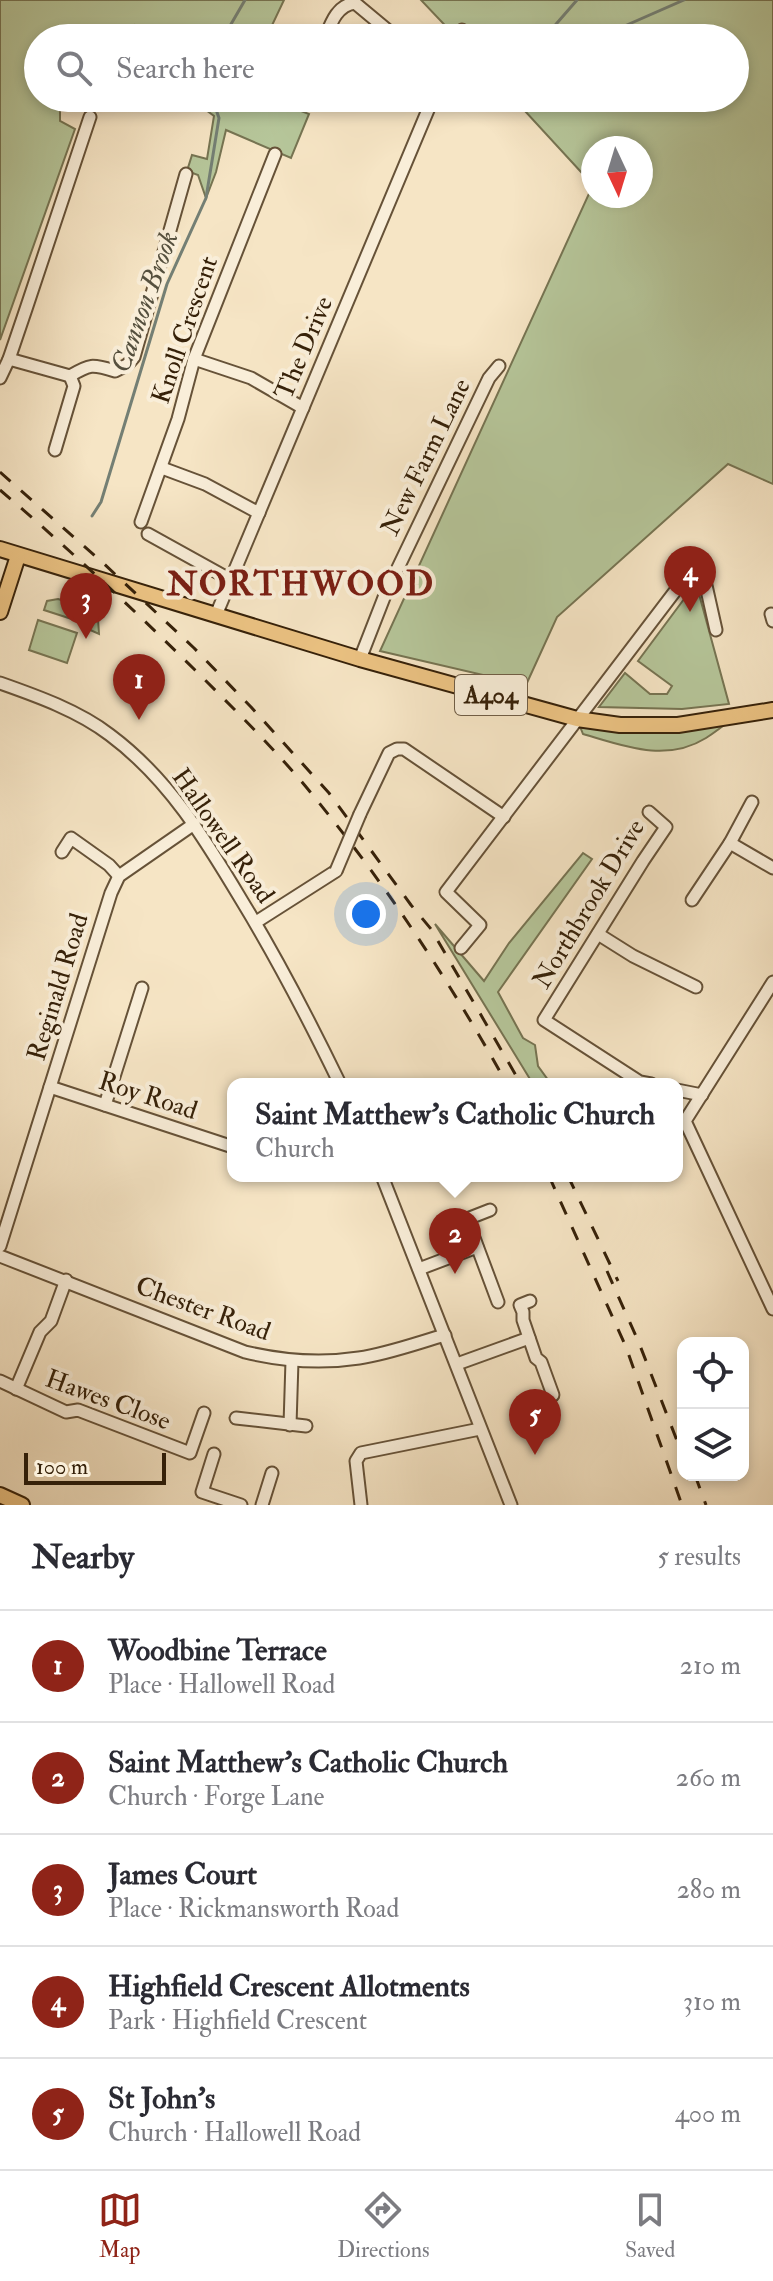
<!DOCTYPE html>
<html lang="en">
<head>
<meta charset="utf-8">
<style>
  :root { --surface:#fff; --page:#f7f7f7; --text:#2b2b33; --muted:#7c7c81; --line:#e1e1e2; --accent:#8f2418 }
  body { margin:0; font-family:"IM FELL Double Pica",serif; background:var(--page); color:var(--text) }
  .controls { position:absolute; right:24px; bottom:24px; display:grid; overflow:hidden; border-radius:16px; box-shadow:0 4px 12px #0003 }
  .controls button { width:72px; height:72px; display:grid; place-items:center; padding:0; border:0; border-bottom:2px solid var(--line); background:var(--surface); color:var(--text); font:40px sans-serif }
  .compass { position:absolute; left:581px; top:136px; width:72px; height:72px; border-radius:50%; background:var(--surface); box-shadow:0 4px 12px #0003; rotate:176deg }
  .scale { position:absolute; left:24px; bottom:20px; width:142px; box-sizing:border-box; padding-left:8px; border:4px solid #362109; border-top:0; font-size:22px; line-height:28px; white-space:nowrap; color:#362109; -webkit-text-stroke:6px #f9eed9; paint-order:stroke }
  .you { position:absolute; left:366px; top:914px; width:28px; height:28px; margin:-20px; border:6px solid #fff; border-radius:50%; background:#1a73e8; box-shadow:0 0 0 12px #1a73e833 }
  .badge { display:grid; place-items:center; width:52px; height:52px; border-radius:50%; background:var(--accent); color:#fff; font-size:26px; font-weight:700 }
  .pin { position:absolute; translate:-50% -66px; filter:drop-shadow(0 2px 4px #0008) }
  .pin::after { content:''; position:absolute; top:42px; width:28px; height:24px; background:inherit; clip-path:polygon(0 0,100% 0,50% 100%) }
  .popup { position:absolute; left:227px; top:1078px; width:456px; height:104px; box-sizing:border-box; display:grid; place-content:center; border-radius:16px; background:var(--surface); filter:drop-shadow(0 2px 6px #0005); font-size:26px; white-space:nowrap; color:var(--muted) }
  .popup b { font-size:30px; color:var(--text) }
  .popup::after { content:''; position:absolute; left:50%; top:100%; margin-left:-16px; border:16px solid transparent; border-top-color:var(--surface) }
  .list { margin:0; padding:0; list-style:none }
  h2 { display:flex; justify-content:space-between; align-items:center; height:104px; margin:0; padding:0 32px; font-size:34px }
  h2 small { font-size:26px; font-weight:400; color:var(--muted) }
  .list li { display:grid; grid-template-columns:52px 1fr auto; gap:24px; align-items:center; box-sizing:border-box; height:112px; padding:0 32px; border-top:2px solid var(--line) }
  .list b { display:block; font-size:30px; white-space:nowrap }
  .list p { margin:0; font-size:26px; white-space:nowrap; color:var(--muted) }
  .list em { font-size:26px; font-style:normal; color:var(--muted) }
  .icon { flex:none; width:44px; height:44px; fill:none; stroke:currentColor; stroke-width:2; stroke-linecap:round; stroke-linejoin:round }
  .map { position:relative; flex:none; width:773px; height:1505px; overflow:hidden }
  .search { position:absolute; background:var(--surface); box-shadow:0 4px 12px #0003; left:24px; right:24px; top:24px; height:88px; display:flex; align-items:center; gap:20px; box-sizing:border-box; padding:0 28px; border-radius:44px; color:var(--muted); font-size:30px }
  .sheet { height:664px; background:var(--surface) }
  nav { display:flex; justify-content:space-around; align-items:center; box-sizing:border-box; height:112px; border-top:2px solid var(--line); background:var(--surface); font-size:22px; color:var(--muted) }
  nav a { display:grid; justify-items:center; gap:4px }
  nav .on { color:var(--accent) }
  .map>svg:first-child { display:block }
  .green { fill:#b6c69a; stroke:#767452; stroke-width:2; fill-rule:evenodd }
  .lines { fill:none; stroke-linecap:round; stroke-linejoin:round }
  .stream { stroke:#747f74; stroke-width:3 }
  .minor-casing { stroke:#665238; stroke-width:15 }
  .major-casing { stroke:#362109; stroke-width:18 }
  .minor { stroke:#f9eed9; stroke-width:11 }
  .major { stroke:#ebc282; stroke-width:14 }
  .rail { stroke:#362109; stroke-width:3; stroke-dasharray:14 14; stroke-linecap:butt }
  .minor-bridge-casing { stroke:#665238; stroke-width:15; stroke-linecap:butt }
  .minor-bridge { stroke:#f9eed9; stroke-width:11 }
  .labels { text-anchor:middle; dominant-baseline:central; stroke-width:8; stroke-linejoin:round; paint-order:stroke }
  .shield { fill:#f9eed9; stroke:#705e47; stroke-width:2 }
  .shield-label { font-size:24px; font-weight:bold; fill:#362109 }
  .street-label { font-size:26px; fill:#362109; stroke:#f9eed9 }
  .water-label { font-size:28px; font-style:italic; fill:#55503e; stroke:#f9eed9 }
  .district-label { font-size:34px; font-weight:bold; letter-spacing:2px; fill:#7a1f14; stroke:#f9eed9 }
</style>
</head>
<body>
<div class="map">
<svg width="773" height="1505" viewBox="0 0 773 1505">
  <rect width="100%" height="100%" fill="#f6e5c5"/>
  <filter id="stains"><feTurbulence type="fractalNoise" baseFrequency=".0025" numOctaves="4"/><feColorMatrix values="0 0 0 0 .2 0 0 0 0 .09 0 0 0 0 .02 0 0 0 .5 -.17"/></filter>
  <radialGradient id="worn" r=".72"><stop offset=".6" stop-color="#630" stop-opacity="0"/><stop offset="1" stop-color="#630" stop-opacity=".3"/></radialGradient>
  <!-- green -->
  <g class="green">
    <path d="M0,0H284L266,38H176L135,25L130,38H38V98H60V121L75,129L0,340Z"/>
    <path d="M421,0H773V484L728,464L557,617L526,685L380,651L593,185L513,98H735V38H457ZM593,148H641V196H593Z"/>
    <path d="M203,98H268L309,114L291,158L226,130L216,172L206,198L198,175L187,171L192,155L207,159L214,116L202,107Z"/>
    <path d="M696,583L729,704L682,709L599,707L625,673L650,694H667L672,686L638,661Z"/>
    <path d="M58,599L85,607L98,619L99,634L88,629V626L81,624V622L44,610L47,601Z"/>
    <path d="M38,620L77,633L67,663L29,650Z"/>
    <path d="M737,715C727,723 717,731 706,738C666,763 624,746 583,734L577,719L620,725Z"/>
    <path d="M583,853L592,859L498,992L523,1038L535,1045L538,1066L551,1084H533L435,924L484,981L509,943Z"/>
  </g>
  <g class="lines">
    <!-- stream -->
    <g class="stream">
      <path d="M223,38L245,0"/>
      <path d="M544,38L577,0"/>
      <path d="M610,38L620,28L684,0"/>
      <path d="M616,98L619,109"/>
      <path d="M92,516L101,502L167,284L206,198L219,118L212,98"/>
    </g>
    <!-- minor casing -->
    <g class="minor-casing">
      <g id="minor">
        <path d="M325,38C331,23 337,5 355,3L397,38"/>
        <path d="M459,38L462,30"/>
        <path d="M9,359L70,376C90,364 92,364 115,371L127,365L134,357L186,174"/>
        <path d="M194,359L251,378L303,408"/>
        <path d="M0,378L9,359L26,309L90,117"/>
        <path d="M55,450L74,386L70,376"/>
        <path d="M162,468L205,484L259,513"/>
        <path d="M141,522L178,419L194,359L275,154"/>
        <path d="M148,534L231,580"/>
        <path d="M771,614L773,621"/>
        <path d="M216,615L433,98"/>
        <path d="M360,659L385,595L489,378L499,366"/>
        <path d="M0,683C37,696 79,711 110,735C169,779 205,839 242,901C278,960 310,1022 340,1084"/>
        <path d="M649,812L666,827L643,861L544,1020L640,1082L651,1084"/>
        <path d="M360,814L389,753L397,749H404L504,817"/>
        <path d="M730,843L773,868"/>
        <path d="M62,852L71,838L109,865L119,876"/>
        <path d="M692,900L730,843L752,802"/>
        <path d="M256,922L336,871"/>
        <path d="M598,934L633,956L696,987"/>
        <path d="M461,948L480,925L446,892L695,565L705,581L716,630"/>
        <path d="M773,982L685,1121L773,1309"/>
        <path d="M50,1087L233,1147"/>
        <path d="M677,1090L702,1095"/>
        <path d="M105,1105L142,988"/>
        <path d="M382,1176L511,1505"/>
        <path d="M490,1210L467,1219L498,1302"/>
        <path d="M0,1246L111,893L119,876L194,824"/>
        <path d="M0,1256L245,1352C283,1361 320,1364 359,1358C387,1354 417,1343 445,1335"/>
        <path d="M419,1269L477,1247"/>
        <path d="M530,1301L520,1305L523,1312V1320L536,1358L541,1362L553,1395"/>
        <path d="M457,1364L529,1338"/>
        <path d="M0,1381L66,1412L78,1410L190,1453L204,1413"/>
        <path d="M16,1389L40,1332L51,1321L66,1280"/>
        <path d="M236,1418L306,1426"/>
        <path d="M290,1425L292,1361"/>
        <path d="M214,1454L202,1492L241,1505"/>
        <path d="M262,1505L272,1473"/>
        <path d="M361,1505L356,1461L361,1453L480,1429"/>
      </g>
    </g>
    <!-- major casing -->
    <g class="major-casing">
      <g id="major">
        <path d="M0,549L360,659L577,719L620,725H678L773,710"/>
        <path d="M0,612L18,556"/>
        <path d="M0,1495L22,1505"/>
      </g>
    </g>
    <!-- minor -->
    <use href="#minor" class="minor"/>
    <!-- major -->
    <use href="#major" class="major"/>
    <!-- rail -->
    <g class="rail">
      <path d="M0,472L102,562L194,648L251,707L329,793L411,905L431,929L521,1084"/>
      <path d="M0,490C67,547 132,608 195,670C235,710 276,750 311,793C386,884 450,982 507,1084"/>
      <path d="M549,1176L626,1347L682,1505"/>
      <path d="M568,1176L618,1281"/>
      <path d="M607,1271L639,1343L683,1456"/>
      <path d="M695,1475L706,1505"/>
    </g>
    <!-- minor-bridge casing -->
    <g class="minor-bridge-casing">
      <path id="minor-bridge" d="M336,871L360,814"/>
    </g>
    <!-- minor-bridge -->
    <use href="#minor-bridge" class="minor-bridge"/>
  </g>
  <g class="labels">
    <!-- shield labels -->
    <rect class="shield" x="455" y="675" width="72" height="40" rx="6"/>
    <g class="shield-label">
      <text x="491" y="695">A404</text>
    </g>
    <!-- street labels -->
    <g class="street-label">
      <text transform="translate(185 330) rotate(-71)">Knoll Crescent</text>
      <text transform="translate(304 348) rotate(-67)">The Drive</text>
      <text transform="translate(426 457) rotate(-64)">New Farm Lane</text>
      <text transform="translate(223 836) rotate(55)">Hallowell Road</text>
      <text transform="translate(589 904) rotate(-59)">Northbrook Drive</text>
      <text transform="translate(58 987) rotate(-73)">Reginald Road</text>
      <text transform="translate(148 1096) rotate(18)">Roy Road</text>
      <text transform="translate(203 1309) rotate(20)">Chester Road</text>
      <text transform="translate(108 1400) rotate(20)">Hawes Close</text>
    </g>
    <!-- water labels -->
    <g class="water-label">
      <text transform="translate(145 302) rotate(-70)">Cannon Brook</text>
    </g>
    <!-- district labels -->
    <g class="district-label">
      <text x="301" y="584">NORTHWOOD</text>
    </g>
  </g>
  <rect width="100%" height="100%" filter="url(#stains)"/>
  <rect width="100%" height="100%" fill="url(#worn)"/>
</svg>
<div class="controls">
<button><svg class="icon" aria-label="locate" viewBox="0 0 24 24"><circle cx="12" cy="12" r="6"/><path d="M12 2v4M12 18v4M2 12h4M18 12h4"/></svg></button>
<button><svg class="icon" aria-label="layers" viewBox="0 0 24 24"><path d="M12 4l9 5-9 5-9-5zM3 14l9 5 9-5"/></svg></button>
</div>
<svg class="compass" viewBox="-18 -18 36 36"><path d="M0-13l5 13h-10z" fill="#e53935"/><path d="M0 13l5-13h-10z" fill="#7c7c81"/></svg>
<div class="scale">100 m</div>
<div class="you"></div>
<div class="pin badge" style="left:139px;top:720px">1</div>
<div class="pin badge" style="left:455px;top:1274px">2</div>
<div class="popup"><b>Saint Matthew's Catholic Church</b>Church</div>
<div class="pin badge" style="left:86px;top:639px">3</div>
<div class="pin badge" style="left:690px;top:612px">4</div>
<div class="pin badge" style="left:535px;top:1455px">5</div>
<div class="search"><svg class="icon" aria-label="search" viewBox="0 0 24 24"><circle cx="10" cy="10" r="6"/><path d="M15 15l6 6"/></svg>Search here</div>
</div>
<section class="sheet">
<h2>Nearby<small>5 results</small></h2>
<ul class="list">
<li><span class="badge">1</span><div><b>Woodbine Terrace</b><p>Place · Hallowell Road</p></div><em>210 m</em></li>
<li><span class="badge">2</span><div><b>Saint Matthew's Catholic Church</b><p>Church · Forge Lane</p></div><em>260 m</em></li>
<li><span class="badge">3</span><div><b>James Court</b><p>Place · Rickmansworth Road</p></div><em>280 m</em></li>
<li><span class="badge">4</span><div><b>Highfield Crescent Allotments</b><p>Park · Highfield Crescent</p></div><em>310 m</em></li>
<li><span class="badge">5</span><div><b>St John's</b><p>Church · Hallowell Road</p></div><em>400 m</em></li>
</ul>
</section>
<nav>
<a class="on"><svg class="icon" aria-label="map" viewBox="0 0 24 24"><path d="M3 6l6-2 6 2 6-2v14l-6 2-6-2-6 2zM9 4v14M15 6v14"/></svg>Map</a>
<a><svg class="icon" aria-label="directions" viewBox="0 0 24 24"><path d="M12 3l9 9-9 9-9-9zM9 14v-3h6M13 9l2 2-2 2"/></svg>Directions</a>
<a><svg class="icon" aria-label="saved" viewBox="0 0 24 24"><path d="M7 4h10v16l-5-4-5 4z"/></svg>Saved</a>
</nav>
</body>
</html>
